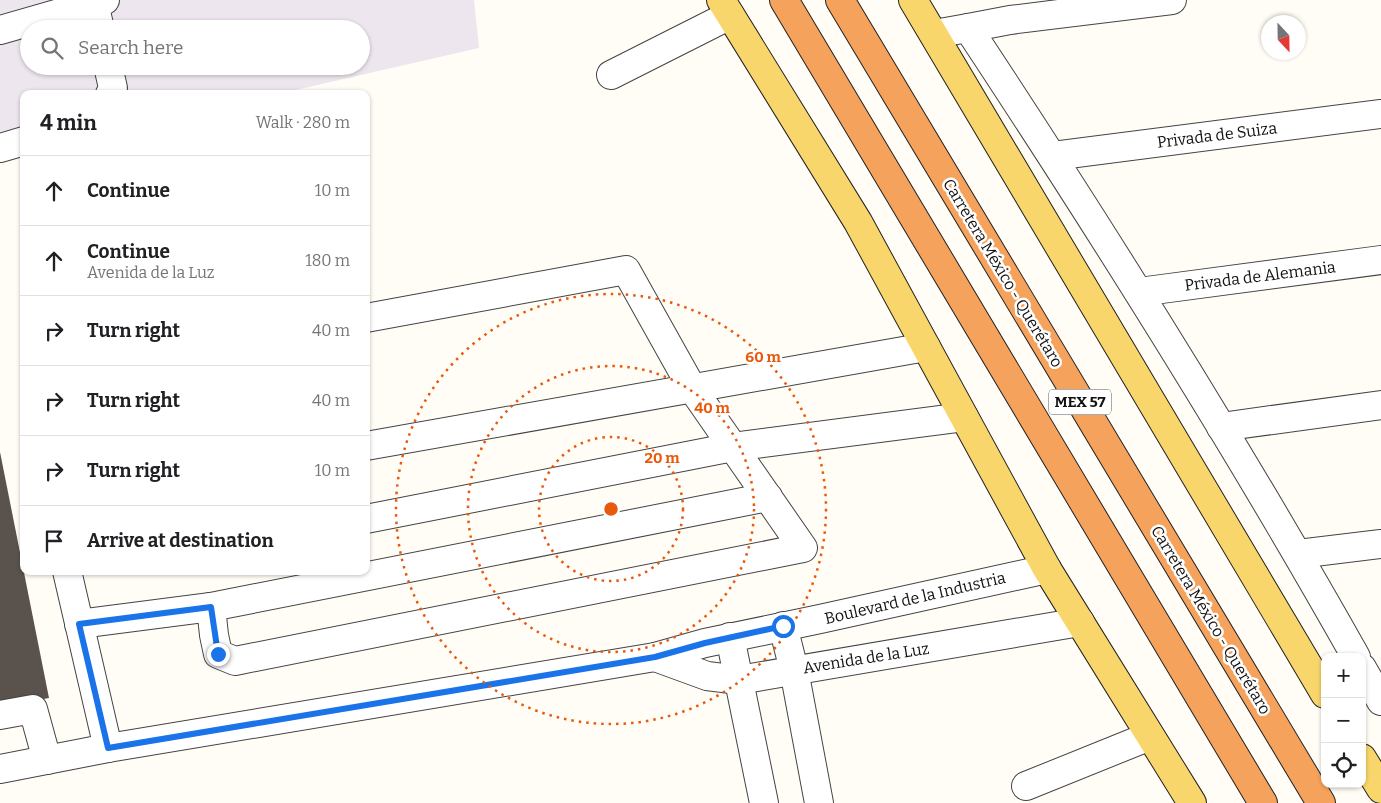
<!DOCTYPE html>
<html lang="en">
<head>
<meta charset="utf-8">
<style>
  :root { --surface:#fff; --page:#f2f2f2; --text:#202124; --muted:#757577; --line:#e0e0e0 }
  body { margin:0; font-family:Bitter,serif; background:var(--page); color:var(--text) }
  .controls { position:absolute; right:15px; bottom:15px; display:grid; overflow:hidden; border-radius:10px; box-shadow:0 1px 4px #0004 }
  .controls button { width:45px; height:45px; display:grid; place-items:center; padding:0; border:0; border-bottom:1px solid var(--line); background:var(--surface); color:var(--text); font:25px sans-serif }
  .compass { position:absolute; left:1261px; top:15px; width:45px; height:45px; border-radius:50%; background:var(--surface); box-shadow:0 1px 4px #0004; rotate:158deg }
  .stop { position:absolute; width:15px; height:15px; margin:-11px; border:4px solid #1a73e8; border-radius:50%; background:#fff }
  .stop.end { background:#1a73e8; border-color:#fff; box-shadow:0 1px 5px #0008 }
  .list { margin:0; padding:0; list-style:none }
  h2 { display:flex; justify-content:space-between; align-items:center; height:65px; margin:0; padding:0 20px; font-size:21px }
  h2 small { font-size:16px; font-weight:400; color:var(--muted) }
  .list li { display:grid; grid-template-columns:32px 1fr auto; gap:15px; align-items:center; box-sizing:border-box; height:70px; padding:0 20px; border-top:1px solid var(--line) }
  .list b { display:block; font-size:19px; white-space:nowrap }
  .list p { margin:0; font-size:16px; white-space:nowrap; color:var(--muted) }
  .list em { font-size:16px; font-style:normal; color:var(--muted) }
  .icon { flex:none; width:28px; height:28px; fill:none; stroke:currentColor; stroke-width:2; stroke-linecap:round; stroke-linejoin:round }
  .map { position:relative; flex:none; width:1381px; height:803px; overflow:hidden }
  .search { position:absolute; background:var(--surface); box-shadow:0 1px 4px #0004; left:20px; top:20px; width:350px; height:55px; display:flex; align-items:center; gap:12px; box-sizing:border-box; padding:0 18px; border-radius:28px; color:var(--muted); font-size:19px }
  .panel { position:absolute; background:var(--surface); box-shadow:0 1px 4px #0004; left:20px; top:90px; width:350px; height:485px; border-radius:10px }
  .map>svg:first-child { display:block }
  .industrial { fill:#eee6ef; fill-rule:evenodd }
  .building { fill:#5a524d }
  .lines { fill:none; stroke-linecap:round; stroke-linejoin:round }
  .minor-casing { stroke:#444; stroke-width:30 }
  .major-casing { stroke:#222; stroke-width:30 }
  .highway-casing { stroke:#222; stroke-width:30 }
  .minor { stroke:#fff; stroke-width:28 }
  .major { stroke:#f9d66b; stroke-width:28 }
  .highway { stroke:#f5a25d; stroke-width:28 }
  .route { stroke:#1a73e8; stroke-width:6 }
  .ring { fill:none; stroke:#e8590c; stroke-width:2.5; stroke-dasharray:2.5 5 }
  .labels { text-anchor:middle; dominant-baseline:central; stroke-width:5; stroke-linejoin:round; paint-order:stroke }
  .shield { fill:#fff; stroke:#585858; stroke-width:1 }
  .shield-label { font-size:15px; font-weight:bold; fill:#111 }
  .street-label { font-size:16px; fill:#111; stroke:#fff }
  .centre { fill:#e8590c; stroke:#fff; stroke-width:2.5 }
  .ring-label { font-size:15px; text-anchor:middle; font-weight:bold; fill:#e8590c; stroke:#fff; stroke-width:5; stroke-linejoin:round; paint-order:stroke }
</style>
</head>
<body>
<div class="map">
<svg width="1381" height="803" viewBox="0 0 1381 803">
  <rect width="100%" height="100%" fill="#fffdf5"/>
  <!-- industrial -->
  <path class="industrial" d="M0,0H474L479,48L278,94H24V152L0,157ZM29,29H361V66H29Z"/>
  <!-- building -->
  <path class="building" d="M0,452L49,698L0,707Z"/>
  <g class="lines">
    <!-- minor casing -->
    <g class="minor-casing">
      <g id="minor">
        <path d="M94,3L100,29"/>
        <path d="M968,28L1010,20L1172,0"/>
        <path d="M0,30L105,0"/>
        <path d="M934,34L968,28C1104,234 1235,442 1356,657"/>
        <path d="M108,66L113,88L110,94"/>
        <path d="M611,75L730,15"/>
        <path d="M0,148L24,141"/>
        <path d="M1053,156L1381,114"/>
        <path d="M1139,292L1381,260"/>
        <path d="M1221,427L1381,405"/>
        <path d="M366,446L926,347"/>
        <path d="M366,519L733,447L964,417"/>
        <path d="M1298,554L1381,544"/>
        <path d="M67,571L108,748"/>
        <path d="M211,607L214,635L218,654L235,661L803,548L692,388L626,270L366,318"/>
        <path d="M79,624L211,607L768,497"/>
        <path d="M783,626L794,670L819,803"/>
        <path d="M730,637L764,803"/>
        <path d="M655,657L707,676L739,680L1080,622"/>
        <path d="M1362,668L1381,701"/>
        <path d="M0,715L33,709L47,760"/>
        <path d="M0,769L108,748L655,657L705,643L820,619L1047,569"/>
        <path d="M1026,786L1150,736"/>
      </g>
    </g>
    <!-- major casing -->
    <g class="major-casing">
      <g id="major">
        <path d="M721,0L858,222L1047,569L1192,803"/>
        <path d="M913,0L1325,694"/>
        <path d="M1362,758L1381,789"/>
      </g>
    </g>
    <!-- highway casing -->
    <g class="highway-casing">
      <g id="highway">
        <path d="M784,0L1263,803"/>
        <path d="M840,0L1321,803"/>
      </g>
    </g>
    <!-- minor -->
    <use href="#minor" class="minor"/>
    <!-- major -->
    <use href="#major" class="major"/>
    <!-- highway -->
    <use href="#highway" class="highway"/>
  </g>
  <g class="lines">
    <!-- route -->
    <path class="route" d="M218,654L211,607L79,624L108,748L655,657L705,643L783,626"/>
  </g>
  <!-- distance rings -->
  <g class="ring">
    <circle cx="611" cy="509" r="72"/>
    <circle cx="611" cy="509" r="143"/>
    <circle cx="611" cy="509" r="215"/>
  </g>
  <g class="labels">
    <!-- shield labels -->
    <rect class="shield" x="1049" y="389.5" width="62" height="25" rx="4"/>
    <g class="shield-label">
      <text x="1080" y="402">MEX 57</text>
    </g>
    <!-- street labels -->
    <g class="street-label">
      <text transform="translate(1217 135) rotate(-7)">Privada de Suiza</text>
      <text transform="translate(1003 273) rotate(59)">Carretera México - Querétaro</text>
      <text transform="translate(1260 276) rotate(-7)">Privada de Alemania</text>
      <text transform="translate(915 598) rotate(-13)">Boulevard de la Industria</text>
      <text transform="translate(1211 620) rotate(59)">Carretera México - Querétaro</text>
      <text transform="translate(866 658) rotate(-9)">Avenida de la Luz</text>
    </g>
  </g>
  <circle cx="611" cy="509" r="8" class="centre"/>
  <g class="ring-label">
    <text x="763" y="362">60 m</text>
    <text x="712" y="413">40 m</text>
    <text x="662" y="463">20 m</text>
  </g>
</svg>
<div class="controls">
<button>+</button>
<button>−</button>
<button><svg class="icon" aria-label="locate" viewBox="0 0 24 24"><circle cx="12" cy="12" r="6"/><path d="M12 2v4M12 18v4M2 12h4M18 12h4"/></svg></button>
</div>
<svg class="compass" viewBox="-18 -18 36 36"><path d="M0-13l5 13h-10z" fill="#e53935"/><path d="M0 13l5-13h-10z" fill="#757577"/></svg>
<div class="stop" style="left:783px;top:626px"></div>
<div class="stop end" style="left:218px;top:654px"></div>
<div class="search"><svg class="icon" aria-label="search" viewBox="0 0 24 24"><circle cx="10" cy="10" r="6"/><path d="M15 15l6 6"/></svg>Search here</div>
<section class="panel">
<h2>4 min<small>Walk · 280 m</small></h2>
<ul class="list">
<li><svg class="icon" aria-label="ahead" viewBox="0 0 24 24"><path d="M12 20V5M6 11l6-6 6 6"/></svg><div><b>Continue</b></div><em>10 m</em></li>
<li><svg class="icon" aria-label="ahead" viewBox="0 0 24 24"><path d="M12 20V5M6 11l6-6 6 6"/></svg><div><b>Continue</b><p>Avenida de la Luz</p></div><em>180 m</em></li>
<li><svg class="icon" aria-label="right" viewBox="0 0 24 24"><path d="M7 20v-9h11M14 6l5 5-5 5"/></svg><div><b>Turn right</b></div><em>40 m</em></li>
<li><svg class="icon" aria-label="right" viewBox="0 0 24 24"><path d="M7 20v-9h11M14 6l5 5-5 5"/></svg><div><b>Turn right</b></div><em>40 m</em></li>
<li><svg class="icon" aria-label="right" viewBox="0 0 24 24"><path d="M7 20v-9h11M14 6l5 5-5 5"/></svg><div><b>Turn right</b></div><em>10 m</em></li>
<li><svg class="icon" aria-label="arrive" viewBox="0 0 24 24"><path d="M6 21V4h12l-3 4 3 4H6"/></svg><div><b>Arrive at destination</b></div></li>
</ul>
</section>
</div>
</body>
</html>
